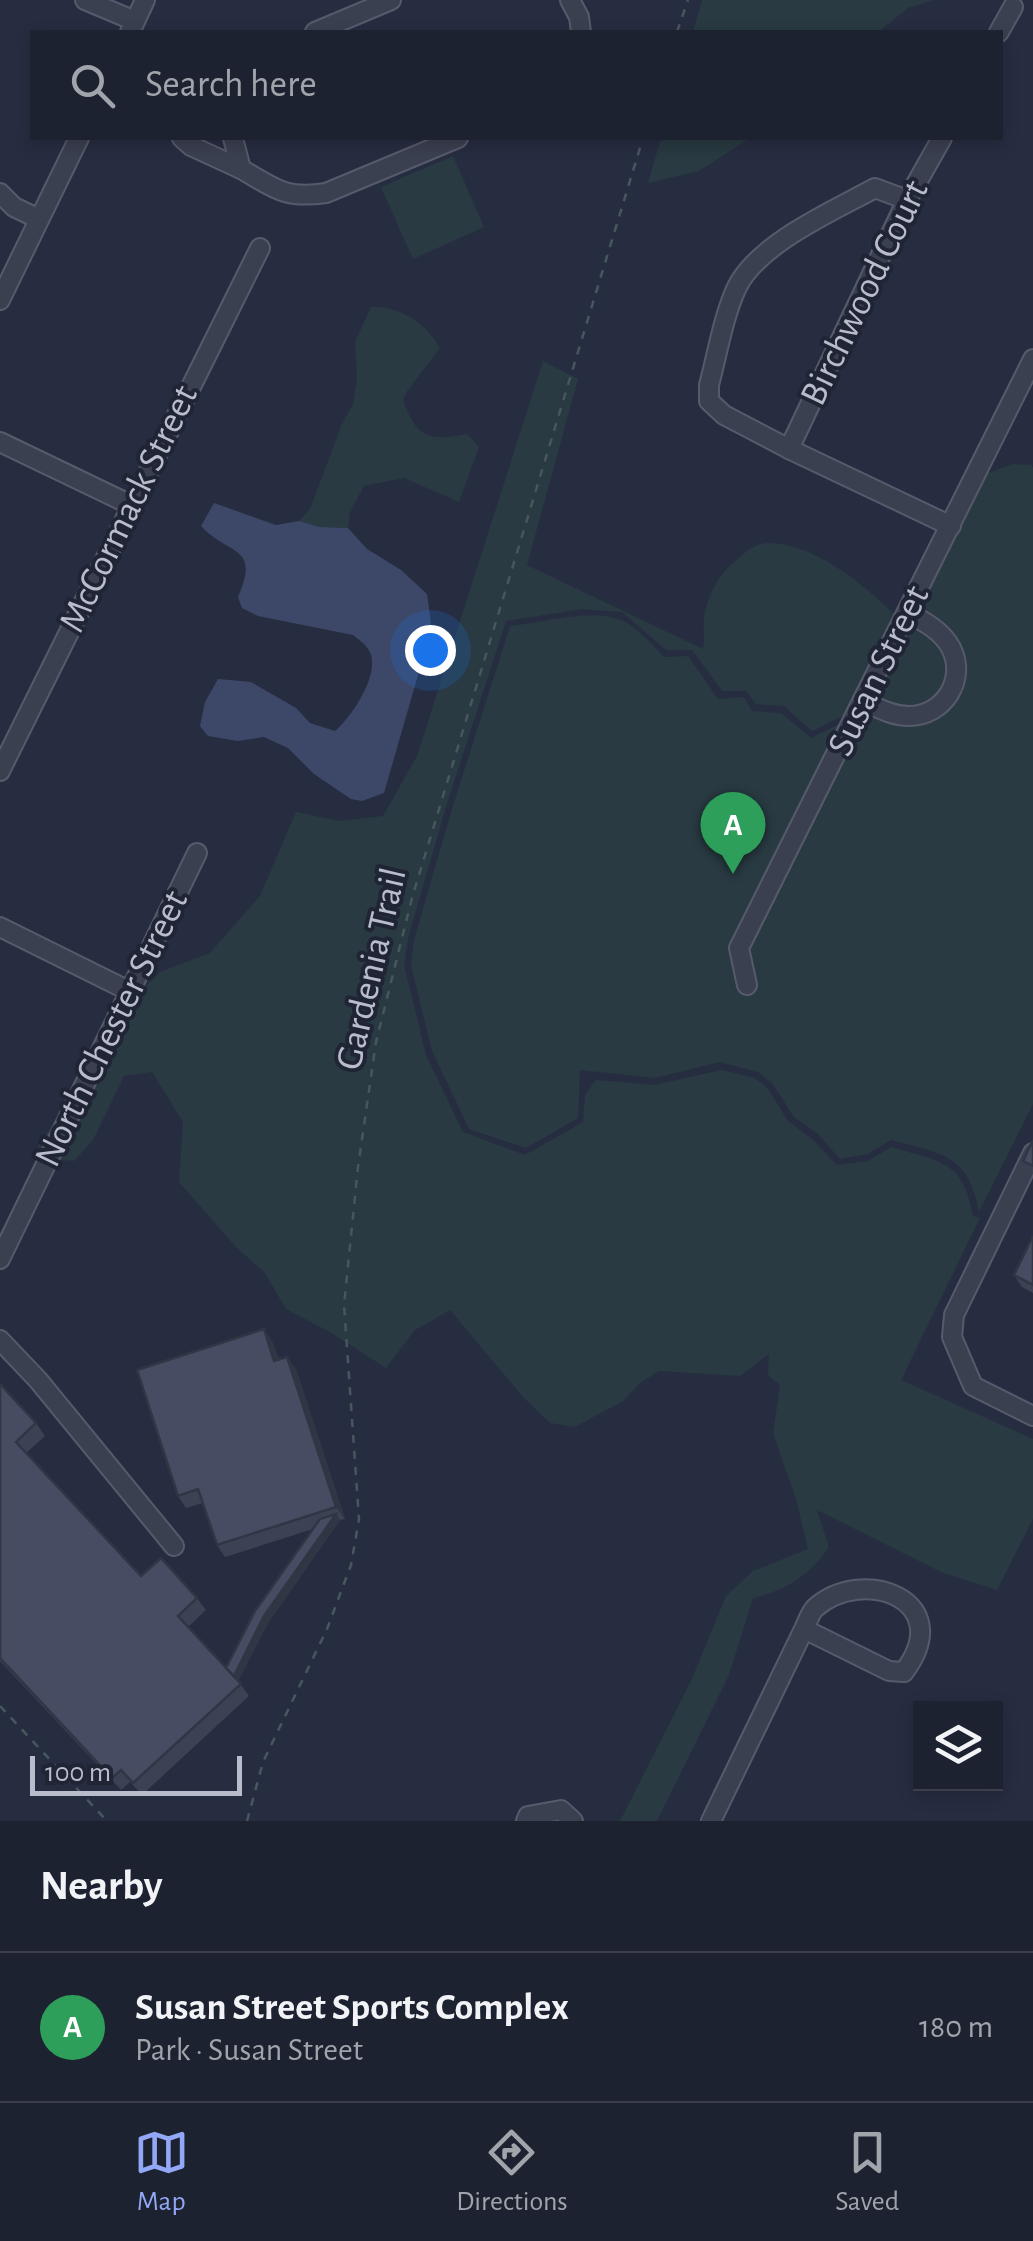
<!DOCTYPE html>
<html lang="en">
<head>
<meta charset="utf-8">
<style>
  :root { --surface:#1d2231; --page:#2a2f3d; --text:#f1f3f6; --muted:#a0a4ab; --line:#3b3f4d; --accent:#92a7f5 }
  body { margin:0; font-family:"Alegreya Sans",sans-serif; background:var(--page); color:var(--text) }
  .controls { position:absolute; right:30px; bottom:30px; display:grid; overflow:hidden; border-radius:0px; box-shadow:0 5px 15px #0003 }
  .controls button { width:90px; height:90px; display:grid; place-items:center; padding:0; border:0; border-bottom:2px solid var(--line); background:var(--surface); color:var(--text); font:50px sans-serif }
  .scale { position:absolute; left:30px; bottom:25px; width:212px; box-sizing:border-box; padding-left:10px; border:5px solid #b8bccb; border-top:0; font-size:28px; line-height:35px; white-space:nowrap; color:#b8bccb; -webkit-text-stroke:8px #202536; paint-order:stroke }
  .you { position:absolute; left:430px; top:650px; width:35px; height:35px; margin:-25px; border:8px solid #fff; border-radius:50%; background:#1a73e8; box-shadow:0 0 0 15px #1a73e833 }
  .badge { display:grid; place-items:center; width:65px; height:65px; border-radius:50%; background:var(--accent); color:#fff; font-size:32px; font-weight:700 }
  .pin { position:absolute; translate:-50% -82px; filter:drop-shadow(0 2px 5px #0008) }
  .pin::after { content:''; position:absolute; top:52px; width:35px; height:30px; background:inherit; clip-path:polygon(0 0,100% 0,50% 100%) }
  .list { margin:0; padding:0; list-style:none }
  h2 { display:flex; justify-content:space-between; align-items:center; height:130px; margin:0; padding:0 40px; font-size:42px }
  h2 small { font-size:32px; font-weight:400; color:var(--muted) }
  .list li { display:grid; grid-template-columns:65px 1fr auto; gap:30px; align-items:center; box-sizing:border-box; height:150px; padding:0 40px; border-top:2px solid var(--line) }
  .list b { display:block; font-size:38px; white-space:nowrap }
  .list p { margin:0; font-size:32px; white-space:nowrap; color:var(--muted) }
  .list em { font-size:32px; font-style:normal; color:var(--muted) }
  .icon { flex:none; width:55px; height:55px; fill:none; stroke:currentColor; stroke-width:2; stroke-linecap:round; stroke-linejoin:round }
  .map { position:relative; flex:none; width:1033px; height:1821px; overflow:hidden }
  .search { position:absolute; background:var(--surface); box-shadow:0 5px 15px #0003; left:30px; right:30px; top:30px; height:110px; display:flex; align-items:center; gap:25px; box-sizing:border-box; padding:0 35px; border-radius:0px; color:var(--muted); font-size:38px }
  .sheet { height:280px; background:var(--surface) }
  nav { display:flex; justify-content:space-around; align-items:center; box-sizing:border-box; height:140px; border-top:2px solid var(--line); background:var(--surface); font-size:28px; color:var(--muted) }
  nav a { display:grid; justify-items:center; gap:5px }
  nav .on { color:var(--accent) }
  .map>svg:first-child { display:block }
  .green { fill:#293a42 }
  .water { fill:#3d4869 }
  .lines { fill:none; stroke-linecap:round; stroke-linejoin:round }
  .minor-casing { stroke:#565b6b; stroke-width:22 }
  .path { stroke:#47575e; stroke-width:2.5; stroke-dasharray:8 8; stroke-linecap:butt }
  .minor { stroke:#3b4051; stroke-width:18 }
  .wall { fill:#3c4254 }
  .shaded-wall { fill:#313645 }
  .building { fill:#464d62; stroke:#313645; stroke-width:2.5 }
  .labels { text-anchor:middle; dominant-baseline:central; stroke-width:8; stroke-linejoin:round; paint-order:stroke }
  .street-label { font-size:38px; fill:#b8bccb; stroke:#202536 }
</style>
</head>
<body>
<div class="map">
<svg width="1033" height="1821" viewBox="0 0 1033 1821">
  <rect width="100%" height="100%" fill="#272d41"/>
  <!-- green -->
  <g class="green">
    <path d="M702,0H934L908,8L878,32H693Z"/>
    <path d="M661,138H750L699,171L648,183Z"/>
    <path d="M453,156L484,227L413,259L381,187Z"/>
    <path d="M371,307C400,306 426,323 440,348L407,391L403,400C417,439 429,441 467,434L479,447L459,502L404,478L364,486L350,512L348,528L320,527L299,521L310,509L342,424L353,404L357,380L355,342Z"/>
    <path d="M543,361L578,379L527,565L703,649C705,640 703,629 704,619C706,600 717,577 731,565C743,555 754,542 770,543C815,544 866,586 895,615L852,711L812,731L784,706L756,704L746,691H722L692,650H666L622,612L582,609L506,621L446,807L408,938L404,965L426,1055L463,1132L525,1155L583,1122L585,1095L596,1080L654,1085L722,1070L755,1078L768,1089L788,1121L812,1139L837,1165L868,1161L891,1147C940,1162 963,1159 973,1216L980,1218L901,1380L1033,1439V1519L997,1590L941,1572L817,1510L829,1547C809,1576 787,1590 753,1598L729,1675L657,1821H620L691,1681L726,1596L753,1571L808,1549L796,1499L773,1433L780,1385L768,1375L769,1354L740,1376L659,1371L640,1383L623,1401L575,1427L550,1423L523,1397L450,1310L415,1330L386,1368L330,1332L286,1309L265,1273L235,1246L179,1182L183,1122L152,1072L124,1076L93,1140L74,1161L49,1159L38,1147L135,997L160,972L210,953L260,896L296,812L339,821L383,816L417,756Z"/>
    <path d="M1013,464L1031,465L1033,468V1104L979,1212C968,1153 942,1154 891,1140L867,1154L840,1159L817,1133L794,1117L773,1084L758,1072L720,1062L655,1078L580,1070L578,1118L526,1148L469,1129L432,1051L411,965L414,940L452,809L510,626C539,623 594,608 621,620C637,627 652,644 664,657L688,656L718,699L744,697L752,711L781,713L811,738L856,716L975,478Z"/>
  </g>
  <!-- water -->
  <path class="water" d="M214,503L276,525L299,521L320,527L348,528L367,549L401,570L427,594L431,623L427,644L384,793L362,801L351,799L314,774L288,748L264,737L238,741L208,736L200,726L205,702L218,679L251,682L296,708L310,723L335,731C351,717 374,683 372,660C371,648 362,642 353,635L258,616L242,608L238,597C261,544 228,556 201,526Z"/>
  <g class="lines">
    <!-- minor casing -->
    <g class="minor-casing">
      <g id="minor">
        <path d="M85,0L135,21"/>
        <path d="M570,0L579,17L581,32"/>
        <path d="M130,32L145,0"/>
        <path d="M315,32L391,0"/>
        <path d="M999,32L1013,7"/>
        <path d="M182,138L191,146L241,169"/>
        <path d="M233,138L241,169C276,189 284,199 326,193L458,138"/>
        <path d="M0,193L14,207L39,219"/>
        <path d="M907,200L875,188C833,211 759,243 737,287C724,314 717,355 709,385V401L724,415L789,449L951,526"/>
        <path d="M0,300L79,138"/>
        <path d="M0,442L131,505"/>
        <path d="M789,449L907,200L942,138"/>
        <path d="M863,701C878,708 892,716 909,716C944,716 967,679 951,648C942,631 924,621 907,613"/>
        <path d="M0,771L260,248"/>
        <path d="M0,927L131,992"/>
        <path d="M747,985L739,948L1033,359"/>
        <path d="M1033,1153L954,1315L952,1337L973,1386L1033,1416"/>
        <path d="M0,1259L197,853"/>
        <path d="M0,1340L38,1380L174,1546"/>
        <path d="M526,1821L528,1816L561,1810L573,1821"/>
        <path d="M711,1821L804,1629C807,1623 810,1613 815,1608C863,1565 958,1600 904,1672L889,1671L804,1629"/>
      </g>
    </g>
    <!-- path -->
    <g class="path">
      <path d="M677,32L688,0"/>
      <path d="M0,1706L107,1821"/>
      <path d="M247,1821L263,1762L327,1629L351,1565L359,1519L344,1305L358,1167L376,1042L412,898L643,138"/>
    </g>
    <!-- minor -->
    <use href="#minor" class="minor"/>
  </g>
  <!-- wall -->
  <g class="wall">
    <path d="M1033,1140V1174L1023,1161Z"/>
    <path d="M1033,1236V1293L1022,1287L1014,1275Z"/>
    <path d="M272,1341L279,1360L296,1369L345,1519L340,1520L268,1623L238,1681L249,1696L142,1795L130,1782L121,1790L0,1661V1384L36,1423L45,1436L26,1453L141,1576L197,1598L206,1610L188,1627L226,1668L313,1529L225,1557L217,1545L203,1503L186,1508L178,1496Z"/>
  </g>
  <!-- shaded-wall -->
  <g class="shaded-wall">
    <path d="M264,1329L272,1341L283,1374L274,1361Z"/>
    <path d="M287,1357L296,1369L345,1519L336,1507Z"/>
    <path d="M336,1514L340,1520L268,1623L237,1683L233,1677L264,1616Z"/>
  </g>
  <!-- building -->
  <g class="building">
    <path d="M1033,1140V1166L1023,1161Z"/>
    <path d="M1033,1236V1285L1014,1275Z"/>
    <path d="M264,1329L274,1361L287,1357L336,1507L217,1545L198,1489L178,1496L137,1370Z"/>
    <path d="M0,1384L36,1423L16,1442L141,1576L161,1558L197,1598L178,1616L241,1684L133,1783L121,1770L112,1778L0,1658Z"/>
    <path d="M336,1514L264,1616L234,1676L226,1668L255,1611L320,1519Z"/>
  </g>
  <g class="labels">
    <!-- street labels -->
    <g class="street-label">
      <text transform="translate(865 293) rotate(-64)">Birchwood Court</text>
      <text transform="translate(129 509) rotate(-64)">McCormack Street</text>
      <text transform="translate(879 671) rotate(-64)">Susan Street</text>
      <text transform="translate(372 969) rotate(-77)">Gardenia Trail</text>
      <text transform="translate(112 1029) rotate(-64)">North Chester Street</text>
    </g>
  </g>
</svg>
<div class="controls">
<button><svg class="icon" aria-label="layers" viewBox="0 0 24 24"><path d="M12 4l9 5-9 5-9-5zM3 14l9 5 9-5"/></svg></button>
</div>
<div class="scale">100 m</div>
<div class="you"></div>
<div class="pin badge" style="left:733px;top:874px;background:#2e9e5b">A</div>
<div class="search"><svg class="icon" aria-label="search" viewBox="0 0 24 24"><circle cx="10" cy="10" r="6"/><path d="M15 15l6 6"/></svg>Search here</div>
</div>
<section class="sheet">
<h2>Nearby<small></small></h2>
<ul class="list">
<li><span class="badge" style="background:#2e9e5b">A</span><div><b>Susan Street Sports Complex</b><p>Park · Susan Street</p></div><em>180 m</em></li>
</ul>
</section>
<nav>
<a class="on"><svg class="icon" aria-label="map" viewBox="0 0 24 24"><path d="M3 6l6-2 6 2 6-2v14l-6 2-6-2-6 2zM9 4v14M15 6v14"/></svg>Map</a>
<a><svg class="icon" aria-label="directions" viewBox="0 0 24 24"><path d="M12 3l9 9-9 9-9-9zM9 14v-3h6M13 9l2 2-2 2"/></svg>Directions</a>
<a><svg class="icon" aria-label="saved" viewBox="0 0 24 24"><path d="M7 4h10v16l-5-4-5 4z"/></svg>Saved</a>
</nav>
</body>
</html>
